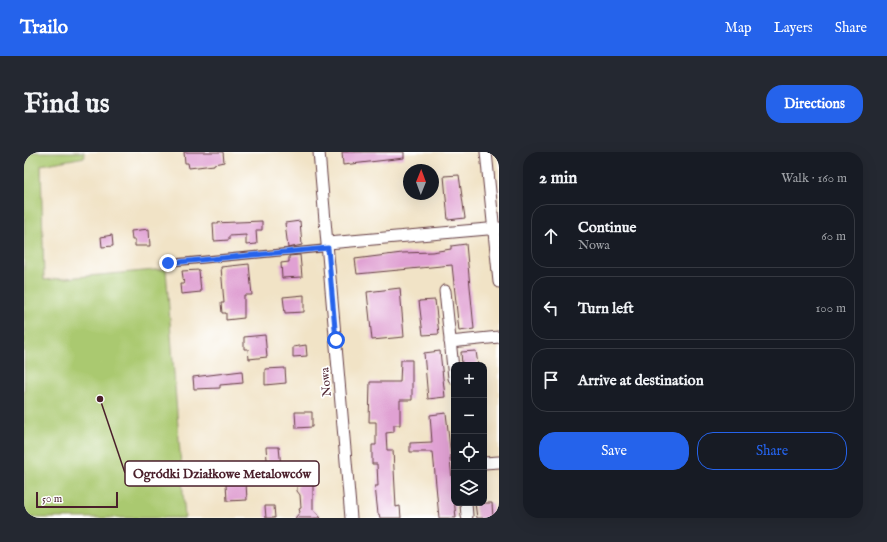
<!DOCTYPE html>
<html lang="en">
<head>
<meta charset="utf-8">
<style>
  :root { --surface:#171b24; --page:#242831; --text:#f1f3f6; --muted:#9ea1a6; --line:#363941; --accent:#2563eb }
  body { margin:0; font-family:"IM FELL English",serif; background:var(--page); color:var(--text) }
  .controls { position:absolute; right:12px; bottom:12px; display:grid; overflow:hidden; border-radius:8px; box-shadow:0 4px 16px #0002 }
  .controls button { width:36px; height:36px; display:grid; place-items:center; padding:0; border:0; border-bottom:1px solid var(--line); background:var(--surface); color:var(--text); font:20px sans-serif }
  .compass { position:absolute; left:379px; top:12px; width:36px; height:36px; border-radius:50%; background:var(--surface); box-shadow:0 4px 16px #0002; rotate:1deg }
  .scale { position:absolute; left:12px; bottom:10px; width:82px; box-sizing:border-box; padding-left:4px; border:2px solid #4a1f2b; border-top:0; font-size:11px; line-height:14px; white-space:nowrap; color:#4a1f2b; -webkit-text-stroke:3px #fff; paint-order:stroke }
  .stop { position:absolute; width:12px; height:12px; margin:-9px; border:3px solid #2563eb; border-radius:50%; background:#fff }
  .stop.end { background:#2563eb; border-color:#fff; box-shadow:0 1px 4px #0008 }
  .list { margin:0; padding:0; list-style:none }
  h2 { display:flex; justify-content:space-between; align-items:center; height:52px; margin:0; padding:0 16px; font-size:17px }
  h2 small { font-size:13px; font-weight:400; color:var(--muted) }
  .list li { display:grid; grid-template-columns:26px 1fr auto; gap:12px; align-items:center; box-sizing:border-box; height:64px; margin:0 8px 8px; padding:0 8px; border:1px solid var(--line); border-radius:16px }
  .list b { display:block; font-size:15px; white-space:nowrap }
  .list p { margin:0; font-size:13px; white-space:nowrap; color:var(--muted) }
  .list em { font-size:13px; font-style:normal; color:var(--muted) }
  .actions { display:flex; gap:8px; padding:12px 16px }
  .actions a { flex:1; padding:9px 0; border:1px solid var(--accent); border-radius:16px; text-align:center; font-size:14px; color:var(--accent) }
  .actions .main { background:var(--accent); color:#fff }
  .icon { flex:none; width:22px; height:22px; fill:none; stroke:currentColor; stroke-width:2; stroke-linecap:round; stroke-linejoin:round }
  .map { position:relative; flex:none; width:475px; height:366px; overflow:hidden; border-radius:16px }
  header { display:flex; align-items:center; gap:24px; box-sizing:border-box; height:56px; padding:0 20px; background:var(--accent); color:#fff }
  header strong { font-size:19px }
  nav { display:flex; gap:22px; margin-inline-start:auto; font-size:14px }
  .intro { display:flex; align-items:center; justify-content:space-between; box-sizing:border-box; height:96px; padding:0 24px }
  h1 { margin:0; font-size:28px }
  .button { padding:10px 18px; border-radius:16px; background:var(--accent); color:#fff; font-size:14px; font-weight:700 }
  main { display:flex; gap:24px; padding:0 24px }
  aside { flex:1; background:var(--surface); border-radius:16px; box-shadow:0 4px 16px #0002 }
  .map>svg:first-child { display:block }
  .green { fill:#aac970; stroke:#7a744e }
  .building { fill:#e0a1d3 }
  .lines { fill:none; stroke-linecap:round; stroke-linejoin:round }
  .service-casing { stroke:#633c42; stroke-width:8 }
  .minor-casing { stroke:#633c42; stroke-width:13 }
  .service { stroke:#fff; stroke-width:5.5 }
  .minor { stroke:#fff; stroke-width:11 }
  .route { stroke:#2563eb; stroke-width:5 }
  .labels { text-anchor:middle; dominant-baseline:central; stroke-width:3.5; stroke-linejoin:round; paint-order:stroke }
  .street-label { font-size:12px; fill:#4a1f2b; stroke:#fff }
  .leader { fill:none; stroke:#4a1f2b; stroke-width:1.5 }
  .callout-dot { fill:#4a1f2b; stroke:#fff; stroke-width:1.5 }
  .callout { fill:#fff; stroke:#4a1f2b; stroke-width:1.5 }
  .callout-label { font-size:13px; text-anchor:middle; font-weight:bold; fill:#4a1f2b }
</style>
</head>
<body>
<header>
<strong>Trailo</strong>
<nav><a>Map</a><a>Layers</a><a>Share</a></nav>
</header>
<div class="intro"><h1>Find us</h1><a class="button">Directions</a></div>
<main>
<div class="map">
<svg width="475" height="366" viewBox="0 0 475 366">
  <rect width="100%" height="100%" fill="#fff"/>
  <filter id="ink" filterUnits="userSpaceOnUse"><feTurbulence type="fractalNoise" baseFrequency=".025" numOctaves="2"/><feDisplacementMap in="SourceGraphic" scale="8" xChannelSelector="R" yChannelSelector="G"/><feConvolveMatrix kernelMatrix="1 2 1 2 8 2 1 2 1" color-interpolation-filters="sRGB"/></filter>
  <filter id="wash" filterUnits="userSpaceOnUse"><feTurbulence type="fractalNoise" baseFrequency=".012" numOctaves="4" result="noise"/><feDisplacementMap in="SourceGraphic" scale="16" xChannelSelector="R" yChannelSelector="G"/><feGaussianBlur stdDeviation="0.9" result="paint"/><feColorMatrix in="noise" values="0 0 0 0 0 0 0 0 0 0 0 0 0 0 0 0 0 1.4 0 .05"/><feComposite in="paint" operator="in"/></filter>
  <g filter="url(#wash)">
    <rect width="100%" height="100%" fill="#f1e3c6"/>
    <!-- green -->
    <path class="green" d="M0,0H60L61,5L17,13L20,128L142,117L161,366H0Z"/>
    <g id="blocks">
      <!-- building -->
      <g class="building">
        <path d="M160,0H199L200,10L190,12V13L165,16L164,11H161Z"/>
        <path d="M318,0H380V6L319,13Z"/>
        <path d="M435,23L441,66L424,68L420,24Z"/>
        <path d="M238,69V78H232L233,92L222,93V83L205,84V88L190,89L189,71Z"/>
        <path d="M276,69L278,93L264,96L261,71Z"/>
        <path d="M125,77L126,94H111V88H108L107,79Z"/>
        <path d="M88,83L89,94L78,95L77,85Z"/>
        <path d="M442,92L450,177L435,179L428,113L333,122L331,107L378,101L408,100L427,97V94Z"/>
        <path d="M276,103L278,125L258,126L257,111L265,110V104Z"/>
        <path d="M225,112L228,143H220V166L202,168V161H198L197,151H200L197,115Z"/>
        <path d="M175,118L177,140L157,142L156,132H160L158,119Z"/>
        <path d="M376,136L380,185L348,188L343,140Z"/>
        <path d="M280,143V160L261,161L259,145Z"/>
        <path d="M411,148L415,182L399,183L395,149Z"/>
        <path d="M241,183L243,205L225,207L224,197H220V185Z"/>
        <path d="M282,193L283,204L269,205V195Z"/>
        <path d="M416,199L421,245L404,247L400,201Z"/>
        <path d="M452,199L454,213H438L437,200Z"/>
        <path d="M377,208H388V248H376V273H370V280L362,281L363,298H369L372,355L376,354L377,366H356L355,362H354L351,334H354L353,312H348V293H352V270H345L346,230H376Z"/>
        <path d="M261,216L262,231L241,233V217Z"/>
        <path d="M218,219L219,231L196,233V236L170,237L169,225Z"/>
        <path d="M271,260H288V275L272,276Z"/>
        <path d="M422,261L424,278L427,307H426L432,366H415L409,300H386V291L408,290L406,263Z"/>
        <path d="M242,295H255L257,315H254V319L244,320Z"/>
        <path d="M276,328H289V357L297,366H271L276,360L275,357L277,356L276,343L273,339V335L276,332Z"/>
        <path d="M222,331L223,348L203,349L202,332Z"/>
        <path d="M451,351H468L469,366H453Z"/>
        <path d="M241,354H250L251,366H242Z"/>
      </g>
    </g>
  </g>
  <g filter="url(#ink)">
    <use href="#blocks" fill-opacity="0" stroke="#633c42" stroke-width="1"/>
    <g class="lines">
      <!-- service casing -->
      <g class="service-casing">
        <path id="service" d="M144,111L304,96"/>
      </g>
      <!-- minor casing -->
      <g class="minor-casing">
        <g id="minor">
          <path d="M295,0L327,366"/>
          <path d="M462,0L475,130"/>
          <path d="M304,91L475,76"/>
          <path d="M421,139L430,226"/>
          <path d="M426,190L475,185"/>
          <path d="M460,311L475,310"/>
          <path d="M442,351L443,364"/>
        </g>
      </g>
      <!-- service -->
      <use href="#service" class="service"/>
      <!-- minor -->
      <use href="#minor" class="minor"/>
    </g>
  </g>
  <g class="lines" filter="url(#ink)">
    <!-- route -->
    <path class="route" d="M144,111L304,96L312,188"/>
  </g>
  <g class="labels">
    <!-- street labels -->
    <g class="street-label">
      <text transform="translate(302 230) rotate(-95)">Nowa</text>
    </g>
  </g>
  <!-- callouts -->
  <path class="leader" d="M76 247L101 321"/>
  <circle class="callout-dot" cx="76" cy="247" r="4"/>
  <rect class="callout" x="101" y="309" width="194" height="25" rx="4"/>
  <g class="callout-label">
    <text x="198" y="326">Ogródki Działkowe Metalowców</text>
  </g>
</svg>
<div class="controls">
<button>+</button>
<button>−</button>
<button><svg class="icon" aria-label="locate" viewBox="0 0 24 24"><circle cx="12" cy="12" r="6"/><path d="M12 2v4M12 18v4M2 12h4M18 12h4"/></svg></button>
<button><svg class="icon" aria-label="layers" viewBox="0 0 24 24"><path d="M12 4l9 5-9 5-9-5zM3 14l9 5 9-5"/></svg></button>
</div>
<svg class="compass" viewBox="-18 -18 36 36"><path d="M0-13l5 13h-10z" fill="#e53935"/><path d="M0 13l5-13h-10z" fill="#9ea1a6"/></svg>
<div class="scale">50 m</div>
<div class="stop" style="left:312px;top:188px"></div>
<div class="stop end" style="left:144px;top:111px"></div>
</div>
<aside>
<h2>2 min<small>Walk · 160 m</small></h2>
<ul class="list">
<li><svg class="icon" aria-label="ahead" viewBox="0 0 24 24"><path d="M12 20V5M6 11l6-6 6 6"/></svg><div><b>Continue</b><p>Nowa</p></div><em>60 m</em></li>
<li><svg class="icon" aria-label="left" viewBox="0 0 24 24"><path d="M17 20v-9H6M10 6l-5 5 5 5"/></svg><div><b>Turn left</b></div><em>100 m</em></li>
<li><svg class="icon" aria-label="arrive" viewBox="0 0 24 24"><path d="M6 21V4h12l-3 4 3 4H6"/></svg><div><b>Arrive at destination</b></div></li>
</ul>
<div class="actions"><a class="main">Save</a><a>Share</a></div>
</aside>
</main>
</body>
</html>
